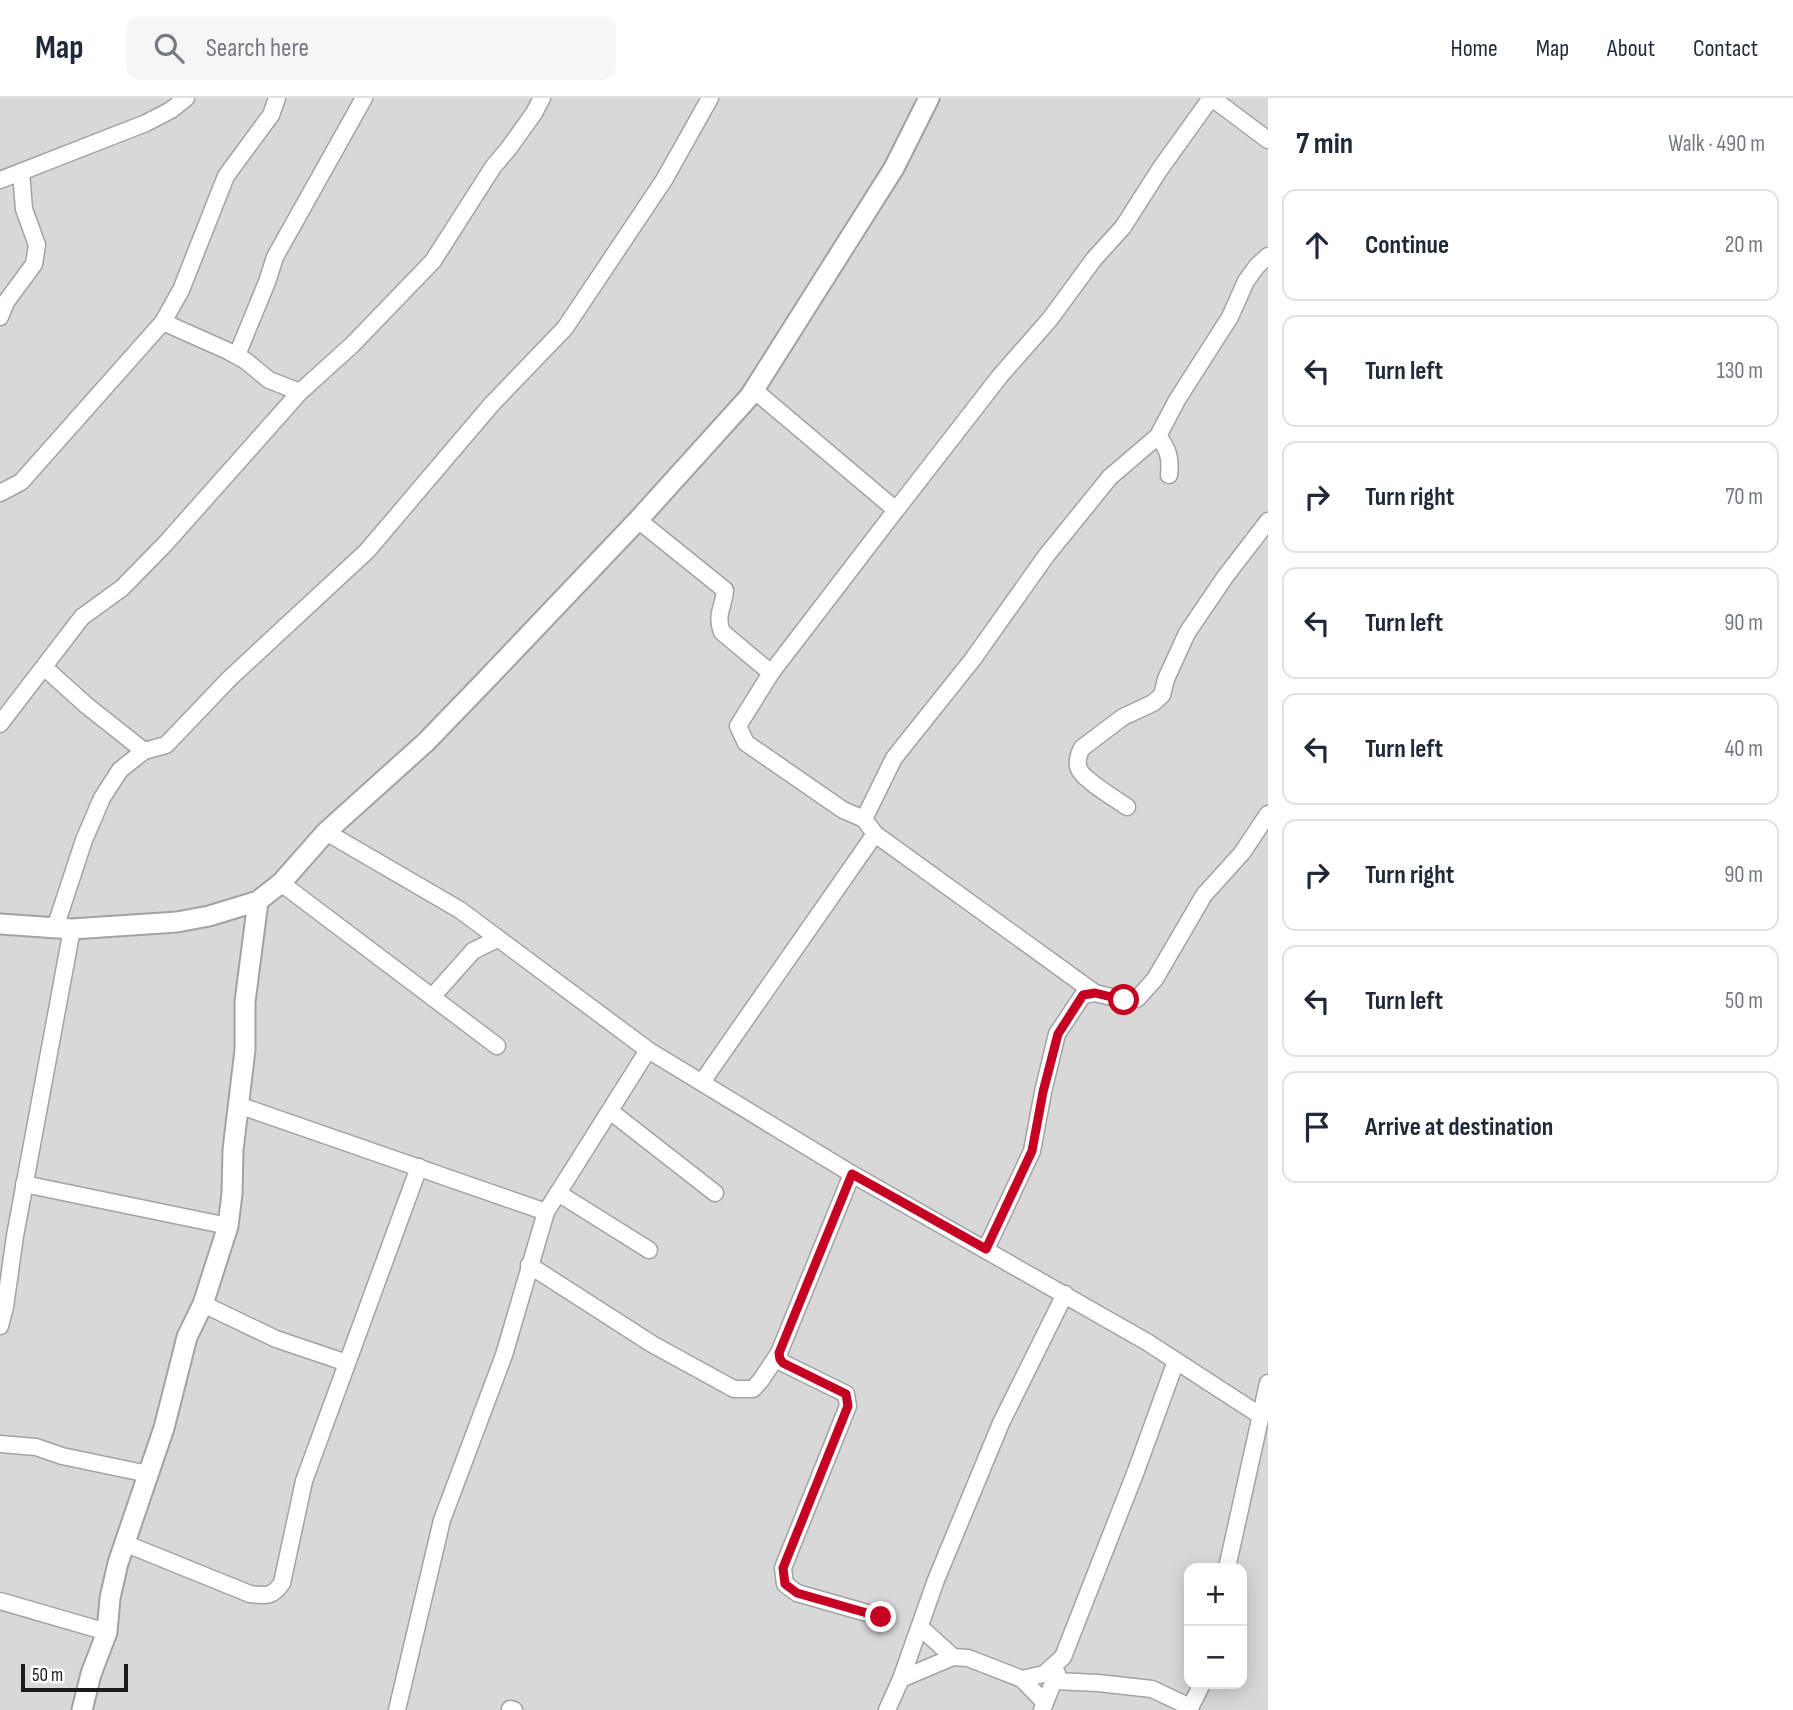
<!DOCTYPE html>
<html lang="en">
<head>
<meta charset="utf-8">
<style>
  :root { --surface:#fff; --page:#f6f6f7; --text:#1f2937; --muted:#747a83; --line:#e0e1e3 }
  body { margin:0; font-family:"Sofia Sans Condensed",sans-serif; background:var(--page); color:var(--text) }
  .controls { position:absolute; right:21px; bottom:21px; display:grid; overflow:hidden; border-radius:14px; box-shadow:0 4px 18px #0003 }
  .controls button { width:63px; height:63px; display:grid; place-items:center; padding:0; border:0; border-bottom:2px solid var(--line); background:var(--surface); color:var(--text); font:35px sans-serif }
  .scale { position:absolute; left:21px; bottom:18px; width:107px; box-sizing:border-box; padding-left:7px; border:4px solid #1b1b1b; border-top:0; font-size:19px; line-height:24px; white-space:nowrap; color:#1b1b1b; -webkit-text-stroke:5px #fff; paint-order:stroke }
  .stop { position:absolute; width:21px; height:21px; margin:-16px; border:5px solid #c60023; border-radius:50%; background:#fff }
  .stop.end { background:#c60023; border-color:#fff; box-shadow:0 2px 7px #0008 }
  .list { margin:0; padding:0; list-style:none }
  h2 { display:flex; justify-content:space-between; align-items:center; height:91px; margin:0; padding:0 28px; font-size:30px }
  h2 small { font-size:23px; font-weight:400; color:var(--muted) }
  .list li { display:grid; grid-template-columns:46px 1fr auto; gap:21px; align-items:center; box-sizing:border-box; height:112px; margin:0 14px 14px; padding:0 14px; border:2px solid var(--line); border-radius:14px }
  .list b { display:block; font-size:26px; white-space:nowrap }
  .list em { font-size:23px; font-style:normal; color:var(--muted) }
  .icon { flex:none; width:38px; height:38px; fill:none; stroke:currentColor; stroke-width:2; stroke-linecap:round; stroke-linejoin:round }
  .map { position:relative; flex:none; width:1268px; height:1612px; overflow:hidden }
  header { display:flex; align-items:center; gap:42px; box-sizing:border-box; height:98px; padding:0 35px; background:var(--surface); border-bottom:2px solid var(--line) }
  header strong { font-size:33px }
  nav { display:flex; gap:38px; margin-inline-start:auto; font-size:24px }
  .search { width:490px; height:63px; background:var(--page); display:flex; align-items:center; gap:18px; box-sizing:border-box; padding:0 24px; border-radius:14px; color:var(--muted); font-size:26px }
  main { display:flex }
  aside { flex:1; background:var(--surface) }
  .map>svg:first-child { display:block }
  .residential { fill:#d9d8d8; fill-rule:evenodd }
  .lines { fill:none; stroke-linecap:round; stroke-linejoin:round }
  .minor-casing { stroke:#a2a2a2; stroke-width:19 }
  .tertiary-casing { stroke:#a2a2a2; stroke-width:23 }
  .minor { stroke:#fff; stroke-width:16 }
  .tertiary { stroke:#fff; stroke-width:19 }
  .route { stroke:#c60023; stroke-width:9 }
</style>
</head>
<body>
<header>
<strong>Map</strong>
<div class="search"><svg class="icon" aria-label="search" viewBox="0 0 24 24"><circle cx="10" cy="10" r="6"/><path d="M15 15l6 6"/></svg>Search here</div>
<nav><a>Home</a><a>Map</a><a>About</a><a>Contact</a></nav>
</header>
<main>
<div class="map">
<svg width="1268" height="1612" viewBox="0 0 1268 1612">
  <rect width="100%" height="100%" fill="#eee7df"/>
  <!-- residential -->
  <path class="residential" d="M0,0H1268V1612H0ZM1189,1470H1242V1586H1189Z"/>
  <g class="lines">
    <!-- minor casing -->
    <g class="minor-casing">
      <g id="minor">
        <path d="M1212,0L1268,42"/>
        <path d="M0,82L146,25L171,12L186,0"/>
        <path d="M0,219L6,204L34,166L37,147L24,111L21,74"/>
        <path d="M163,224L228,253L246,263L269,282L300,294"/>
        <path d="M237,257L267,184L275,159L364,0"/>
        <path d="M754,292L896,412L1000,278L1050,221L1094,161L1123,129L1160,71L1211,0"/>
        <path d="M1158,338C1168,351 1171,360 1169,377"/>
        <path d="M0,395L21,384L163,224L181,192L226,78L271,17L277,0"/>
        <path d="M638,422L725,492C724,509 715,516 722,534L771,575"/>
        <path d="M45,570L86,607L144,653"/>
        <path d="M0,626L82,519L122,490L166,445L300,294L352,247L433,163L493,69L509,50L534,15L542,0"/>
        <path d="M1127,709C1116,701 1087,684 1080,673C1076,666 1078,657 1082,650L1123,619L1153,605L1162,597L1166,581L1187,535L1225,479L1268,423"/>
        <path d="M864,721L894,660L973,561L1046,458L1110,379L1158,338L1177,302L1230,219L1246,183L1257,168L1268,158"/>
        <path d="M326,734L460,812L648,952L852,1076L1147,1244L1261,1318"/>
        <path d="M875,736L1095,895"/>
        <path d="M281,785L497,948"/>
        <path d="M55,830L84,742L102,700L120,672L144,653L166,647L230,580L367,453L491,307L565,230L664,82L710,0"/>
        <path d="M432,899L473,853L497,841"/>
        <path d="M702,984L875,736L864,721L843,712L746,645L738,628L771,575L896,412"/>
        <path d="M238,1007L546,1114"/>
        <path d="M610,1013L715,1095"/>
        <path d="M852,1076L779,1255L780,1261L783,1265L846,1296L848,1308L783,1470L785,1486L797,1495L881,1519"/>
        <path d="M24,1086L228,1128"/>
        <path d="M558,1095L649,1152"/>
        <path d="M986,1151L1032,1053L1043,994L1057,936L1083,897L1095,895L1124,902L1137,901L1155,881L1204,797L1242,755L1268,716"/>
        <path d="M529,1167L652,1246L734,1291H753L761,1282L779,1255"/>
        <path d="M203,1206L276,1241L347,1265"/>
        <path d="M0,1228L5,1209L15,1138L72,831"/>
        <path d="M0,1346L36,1349L62,1358L148,1376"/>
        <path d="M124,1445L250,1496C267,1498 272,1499 282,1485L304,1383L419,1069"/>
        <path d="M1227,1470L1268,1285"/>
        <path d="M0,1503L107,1534"/>
        <path d="M920,1529L953,1559"/>
        <path d="M901,1581L953,1559L968,1560L1022,1581L1044,1576L1063,1559L1136,1373L1176,1263"/>
        <path d="M1022,1581L1045,1605"/>
        <path d="M1054,1583L1098,1585L1152,1591L1190,1609"/>
        <path d="M510,1611L514,1612"/>
        <path d="M397,1612L442,1422L504,1257L546,1114L648,952"/>
        <path d="M887,1612L901,1581L936,1482L1001,1325L1065,1196"/>
        <path d="M1042,1612L1057,1575"/>
        <path d="M1189,1612L1202,1586"/>
      </g>
    </g>
    <!-- tertiary casing -->
    <g class="tertiary-casing">
      <g id="tertiary">
        <path d="M0,826L72,831L177,824L209,818L258,803L281,785L326,734L426,644L484,584L638,422L750,298L894,70L929,0"/>
        <path d="M82,1612L91,1576L107,1534L110,1500L118,1465L164,1330L187,1239L203,1206L228,1128L232,1096L233,1052L245,952V904L258,803"/>
      </g>
    </g>
    <!-- minor -->
    <use href="#minor" class="minor"/>
    <!-- tertiary -->
    <use href="#tertiary" class="tertiary"/>
  </g>
  <g class="lines">
    <!-- route -->
    <path class="route" d="M881,1519L797,1495L785,1486L783,1470L848,1308L846,1296L783,1265L780,1261L779,1255L852,1076L986,1151L1032,1053L1043,994L1058,936L1083,897L1095,895L1124,902"/>
  </g>
</svg>
<div class="controls">
<button>+</button>
<button>−</button>
</div>
<div class="scale">50 m</div>
<div class="stop" style="left:1124px;top:902px"></div>
<div class="stop end" style="left:881px;top:1519px"></div>
</div>
<aside>
<h2>7 min<small>Walk · 490 m</small></h2>
<ul class="list">
<li><svg class="icon" aria-label="ahead" viewBox="0 0 24 24"><path d="M12 20V5M6 11l6-6 6 6"/></svg><div><b>Continue</b></div><em>20 m</em></li>
<li><svg class="icon" aria-label="left" viewBox="0 0 24 24"><path d="M17 20v-9H6M10 6l-5 5 5 5"/></svg><div><b>Turn left</b></div><em>130 m</em></li>
<li><svg class="icon" aria-label="right" viewBox="0 0 24 24"><path d="M7 20v-9h11M14 6l5 5-5 5"/></svg><div><b>Turn right</b></div><em>70 m</em></li>
<li><svg class="icon" aria-label="left" viewBox="0 0 24 24"><path d="M17 20v-9H6M10 6l-5 5 5 5"/></svg><div><b>Turn left</b></div><em>90 m</em></li>
<li><svg class="icon" aria-label="left" viewBox="0 0 24 24"><path d="M17 20v-9H6M10 6l-5 5 5 5"/></svg><div><b>Turn left</b></div><em>40 m</em></li>
<li><svg class="icon" aria-label="right" viewBox="0 0 24 24"><path d="M7 20v-9h11M14 6l5 5-5 5"/></svg><div><b>Turn right</b></div><em>90 m</em></li>
<li><svg class="icon" aria-label="left" viewBox="0 0 24 24"><path d="M17 20v-9H6M10 6l-5 5 5 5"/></svg><div><b>Turn left</b></div><em>50 m</em></li>
<li><svg class="icon" aria-label="arrive" viewBox="0 0 24 24"><path d="M6 21V4h12l-3 4 3 4H6"/></svg><div><b>Arrive at destination</b></div></li>
</ul>
</aside>
</main>
</body>
</html>
